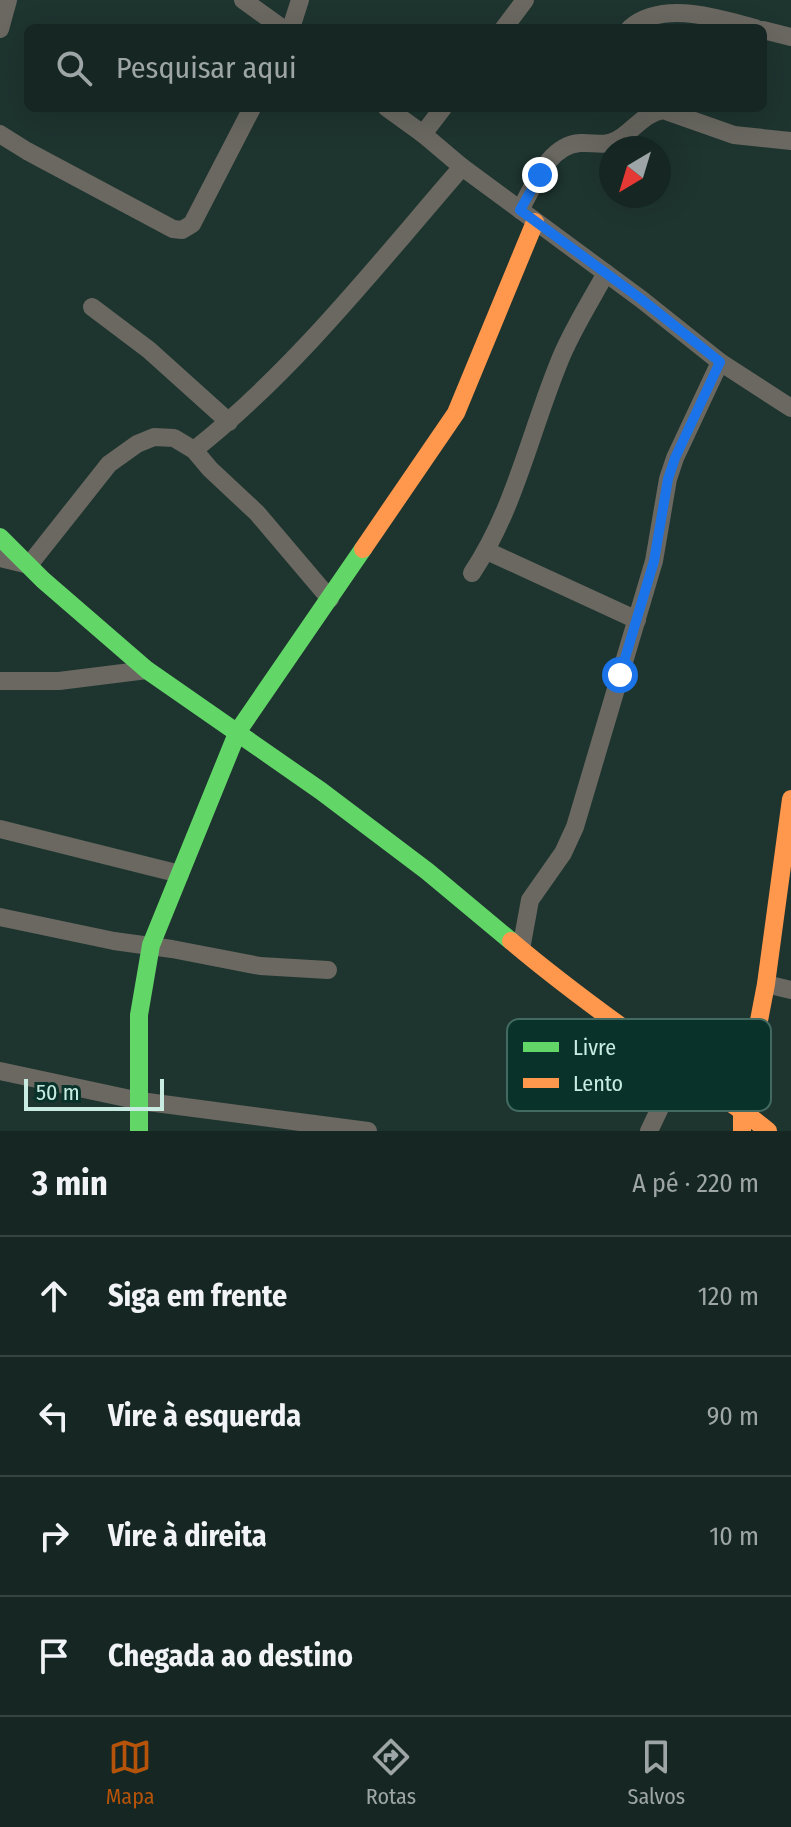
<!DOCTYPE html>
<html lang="pt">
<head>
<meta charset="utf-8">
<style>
  :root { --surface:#162723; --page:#233330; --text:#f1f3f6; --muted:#9ea5a6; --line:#354441; --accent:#b45309 }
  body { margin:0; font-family:"Fira Sans Condensed",sans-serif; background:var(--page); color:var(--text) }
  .compass { position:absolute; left:599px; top:136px; width:72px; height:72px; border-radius:50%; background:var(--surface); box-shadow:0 8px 32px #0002; rotate:218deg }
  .scale { position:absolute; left:24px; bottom:20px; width:140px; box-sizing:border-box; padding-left:8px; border:4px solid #c8ece2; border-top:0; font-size:22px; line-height:28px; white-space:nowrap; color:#c8ece2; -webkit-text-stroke:6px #09332a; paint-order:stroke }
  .stop { position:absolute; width:24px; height:24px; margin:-18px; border:6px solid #1a73e8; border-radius:50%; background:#fff }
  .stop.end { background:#1a73e8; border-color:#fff; box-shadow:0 2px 8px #0008 }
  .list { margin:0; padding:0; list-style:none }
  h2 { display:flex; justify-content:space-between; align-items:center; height:104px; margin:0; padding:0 32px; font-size:34px }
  h2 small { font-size:26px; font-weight:400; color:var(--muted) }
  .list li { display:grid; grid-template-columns:52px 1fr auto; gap:24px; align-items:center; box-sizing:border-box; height:120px; padding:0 32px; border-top:2px solid var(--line) }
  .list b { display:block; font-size:30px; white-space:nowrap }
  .list em { font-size:26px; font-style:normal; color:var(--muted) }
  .icon { flex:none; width:44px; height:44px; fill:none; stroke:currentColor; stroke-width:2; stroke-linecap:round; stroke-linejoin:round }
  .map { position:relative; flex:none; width:791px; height:1131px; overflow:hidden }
  .search { position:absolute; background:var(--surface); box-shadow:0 8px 32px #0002; left:24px; right:24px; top:24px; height:88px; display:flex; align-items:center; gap:20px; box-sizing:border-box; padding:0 28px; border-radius:12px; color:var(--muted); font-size:30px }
  .sheet { height:584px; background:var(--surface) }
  nav { display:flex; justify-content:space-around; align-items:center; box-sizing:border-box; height:112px; border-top:2px solid var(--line); background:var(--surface); font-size:22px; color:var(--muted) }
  nav a { display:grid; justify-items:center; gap:4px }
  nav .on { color:var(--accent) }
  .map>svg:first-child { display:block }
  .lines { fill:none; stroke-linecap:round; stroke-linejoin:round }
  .street { stroke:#6a6861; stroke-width:18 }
  .fast { stroke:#63d668; stroke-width:18 }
  .slow { stroke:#ff974d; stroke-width:18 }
  .route { stroke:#1a73e8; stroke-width:10 }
  .key { fill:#09332a; stroke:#426a61; stroke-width:2 }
  .key-label { font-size:22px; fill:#c8ece2 }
</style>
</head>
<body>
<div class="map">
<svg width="791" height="1131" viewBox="0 0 791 1131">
  <rect width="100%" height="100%" fill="#1e342f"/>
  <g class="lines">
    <!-- street -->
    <g class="street">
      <path d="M243,0L282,28"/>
      <path d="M291,28L300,0"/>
      <path d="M504,28L525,0"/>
      <path d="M630,28C663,0 717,18 755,28"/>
      <path d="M0,29L8,0"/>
      <path d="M763,30L791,37"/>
      <path d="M387,108L423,134L462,167L641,299L720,362L791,408"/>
      <path d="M0,134L27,151L173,229L182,230L192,224L252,108"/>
      <path d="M423,134L443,108"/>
      <path d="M520,210C534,186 548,145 580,143C594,142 604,147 617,140C633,131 644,113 663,110L734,135L791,141"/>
      <path d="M92,307L149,350L229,422"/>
      <path d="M194,450C296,369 377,265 462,167"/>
      <path d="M487,551L637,620"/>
      <path d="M0,558L29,565L109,464L137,444L154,437L174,438L194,450L210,469L257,513L330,599"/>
      <path d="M472,573C516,507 531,428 562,355C574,327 591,300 606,273"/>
      <path d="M0,681H59L147,670"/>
      <path d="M0,829L180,874"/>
      <path d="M0,917L114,941L172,949L260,966L328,970"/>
      <path d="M521,949L530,900L563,853L575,827L654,561L668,479L675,458L720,362"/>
      <path d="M766,984L791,990"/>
      <path d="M0,1071L140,1101L368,1131"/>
      <path d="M649,1131L679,1068"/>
    </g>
    <!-- fast -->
    <g class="fast">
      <path d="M0,537L43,580L147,670L321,791L427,871L511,941"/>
      <path d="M139,1131V1015L151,945L238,731L363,549"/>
    </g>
    <!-- slow -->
    <g class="slow">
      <path d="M363,549L456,413L535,222"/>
      <path d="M511,941C564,986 621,1027 678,1067C708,1088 739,1107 768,1131"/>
      <path d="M742,1131V1109L766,984L791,799"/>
    </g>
  </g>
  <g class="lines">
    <!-- route -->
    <path class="route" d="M540,175L520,210L641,299L720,362L675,458L668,479L654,561L620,675"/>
  </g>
  <!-- legend -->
  <rect x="507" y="1019" width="264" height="92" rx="12" class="key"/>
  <rect x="523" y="1042" width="36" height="10" fill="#63d668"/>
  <rect x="523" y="1078" width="36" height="10" fill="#ff974d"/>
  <g class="key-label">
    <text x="573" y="1055">Livre</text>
    <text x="573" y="1091">Lento</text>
  </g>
</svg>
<svg class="compass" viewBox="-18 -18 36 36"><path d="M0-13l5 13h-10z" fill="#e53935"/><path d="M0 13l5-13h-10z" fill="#9ea5a6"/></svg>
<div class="scale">50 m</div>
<div class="stop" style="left:620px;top:675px"></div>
<div class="stop end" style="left:540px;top:175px"></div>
<div class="search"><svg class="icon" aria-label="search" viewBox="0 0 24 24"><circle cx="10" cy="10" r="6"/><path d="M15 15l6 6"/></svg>Pesquisar aqui</div>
</div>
<section class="sheet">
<h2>3 min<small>A pé · 220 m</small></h2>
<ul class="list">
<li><svg class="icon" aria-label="ahead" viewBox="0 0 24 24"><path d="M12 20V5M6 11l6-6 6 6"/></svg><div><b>Siga em frente</b></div><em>120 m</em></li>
<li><svg class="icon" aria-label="left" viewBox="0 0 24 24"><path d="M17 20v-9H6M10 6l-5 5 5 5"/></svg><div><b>Vire à esquerda</b></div><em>90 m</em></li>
<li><svg class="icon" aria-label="right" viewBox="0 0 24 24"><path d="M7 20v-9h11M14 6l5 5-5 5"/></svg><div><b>Vire à direita</b></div><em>10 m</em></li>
<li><svg class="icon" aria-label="arrive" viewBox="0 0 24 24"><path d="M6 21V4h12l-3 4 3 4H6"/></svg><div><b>Chegada ao destino</b></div></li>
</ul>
</section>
<nav>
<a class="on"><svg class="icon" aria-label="map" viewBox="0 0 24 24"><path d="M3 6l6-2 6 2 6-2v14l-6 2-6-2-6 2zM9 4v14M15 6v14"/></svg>Mapa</a>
<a><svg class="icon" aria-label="directions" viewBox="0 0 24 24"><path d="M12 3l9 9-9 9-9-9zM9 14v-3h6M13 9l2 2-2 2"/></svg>Rotas</a>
<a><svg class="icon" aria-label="saved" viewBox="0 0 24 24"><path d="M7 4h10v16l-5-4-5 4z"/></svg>Salvos</a>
</nav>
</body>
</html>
